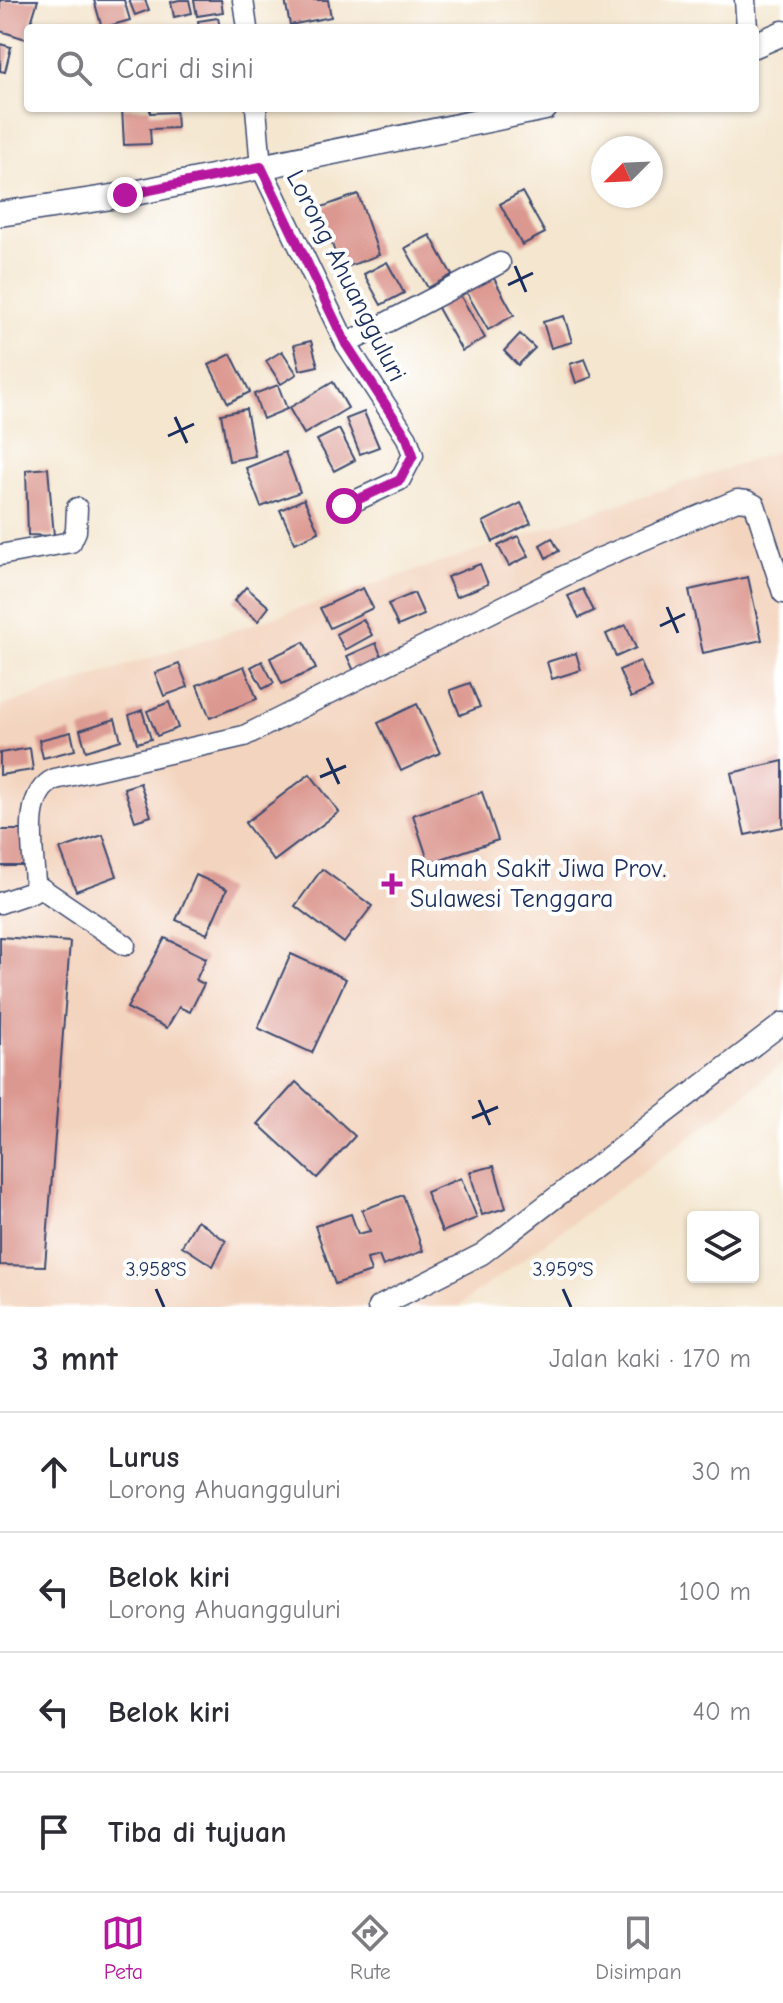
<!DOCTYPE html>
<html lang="id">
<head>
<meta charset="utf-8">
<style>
  :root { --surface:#fff; --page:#f2f2f3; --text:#2b2b33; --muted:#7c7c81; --line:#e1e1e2; --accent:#b5179e }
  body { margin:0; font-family:"Comic Neue",sans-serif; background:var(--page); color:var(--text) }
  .controls { position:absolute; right:24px; bottom:24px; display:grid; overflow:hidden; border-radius:8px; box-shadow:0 2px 6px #0004 }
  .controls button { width:72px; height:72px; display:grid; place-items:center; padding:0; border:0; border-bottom:2px solid var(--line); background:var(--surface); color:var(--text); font:40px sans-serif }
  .compass { position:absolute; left:591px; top:136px; width:72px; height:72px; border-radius:50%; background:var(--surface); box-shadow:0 2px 6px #0004; rotate:246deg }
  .stop { position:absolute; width:24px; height:24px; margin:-18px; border:6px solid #b5179e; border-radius:50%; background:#fff }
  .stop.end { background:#b5179e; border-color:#fff; box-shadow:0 2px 8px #0008 }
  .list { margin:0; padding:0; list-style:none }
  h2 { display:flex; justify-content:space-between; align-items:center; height:104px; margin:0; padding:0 32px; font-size:34px }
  h2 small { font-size:26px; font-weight:400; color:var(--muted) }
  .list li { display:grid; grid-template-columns:52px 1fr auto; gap:24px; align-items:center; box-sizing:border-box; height:120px; padding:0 32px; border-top:2px solid var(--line) }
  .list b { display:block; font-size:30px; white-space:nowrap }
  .list p { margin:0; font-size:26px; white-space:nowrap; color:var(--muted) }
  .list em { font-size:26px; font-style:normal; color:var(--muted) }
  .icon { flex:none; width:44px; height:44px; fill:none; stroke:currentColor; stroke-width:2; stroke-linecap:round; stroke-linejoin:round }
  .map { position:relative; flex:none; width:783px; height:1307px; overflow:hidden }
  .search { position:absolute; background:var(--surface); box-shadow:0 2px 6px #0004; left:24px; right:24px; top:24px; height:88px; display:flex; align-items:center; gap:20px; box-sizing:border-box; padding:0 28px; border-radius:8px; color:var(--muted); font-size:30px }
  .sheet { height:584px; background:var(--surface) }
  nav { display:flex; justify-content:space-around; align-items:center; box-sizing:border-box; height:112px; border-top:2px solid var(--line); background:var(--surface); font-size:22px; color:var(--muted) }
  nav a { display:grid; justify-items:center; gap:4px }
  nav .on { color:var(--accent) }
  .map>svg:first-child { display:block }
  .built { fill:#f3d4be }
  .building { fill:#db9890 }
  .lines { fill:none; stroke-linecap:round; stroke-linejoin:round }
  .minor-casing { stroke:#3c4a6f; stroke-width:23 }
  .tertiary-casing { stroke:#3c4a6f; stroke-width:27 }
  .minor { stroke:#fff; stroke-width:20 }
  .tertiary { stroke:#fff; stroke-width:24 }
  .route { stroke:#b5179e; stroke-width:10 }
  .ticks { fill:none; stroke:#1b2f5e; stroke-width:3 }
  .poi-dot { fill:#b5179e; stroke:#fff; stroke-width:3 }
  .labels { text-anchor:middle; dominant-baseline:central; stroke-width:8; stroke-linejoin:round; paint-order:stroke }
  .street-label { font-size:26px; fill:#1b2f5e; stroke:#fff }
  .poi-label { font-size:26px; fill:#1b2f5e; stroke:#fff; text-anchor:start }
  .ticks-label { font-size:20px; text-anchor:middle; fill:#1b2f5e; stroke:#fff; stroke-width:8; stroke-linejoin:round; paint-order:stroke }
</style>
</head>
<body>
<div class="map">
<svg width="783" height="1307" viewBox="0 0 783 1307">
  <rect width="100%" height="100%" fill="#fff"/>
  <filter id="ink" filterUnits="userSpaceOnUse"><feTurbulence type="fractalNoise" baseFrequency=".0125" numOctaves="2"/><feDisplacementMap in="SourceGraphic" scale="16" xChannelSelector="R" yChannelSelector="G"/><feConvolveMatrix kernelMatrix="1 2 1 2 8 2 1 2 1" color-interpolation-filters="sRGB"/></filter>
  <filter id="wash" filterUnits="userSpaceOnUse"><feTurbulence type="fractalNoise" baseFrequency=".006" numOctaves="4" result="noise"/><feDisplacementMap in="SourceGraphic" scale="32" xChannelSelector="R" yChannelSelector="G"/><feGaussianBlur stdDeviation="1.8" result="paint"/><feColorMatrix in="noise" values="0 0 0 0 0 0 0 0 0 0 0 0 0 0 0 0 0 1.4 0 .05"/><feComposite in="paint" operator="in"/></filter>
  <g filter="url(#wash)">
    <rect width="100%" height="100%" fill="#f4e6cf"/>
    <!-- built -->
    <path class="built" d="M783,450V1062L712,1121L457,1307H0V707Z"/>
    <g id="blocks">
      <!-- building -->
      <g class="building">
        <path d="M0,0H38L26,39L0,31Z"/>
        <path d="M94,0H124L130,20L102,28Z"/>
        <path d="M129,0H145L149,10L135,15Z"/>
        <path d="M179,0H189L192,13L174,17L171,2Z"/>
        <path d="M194,0H221L223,12L197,16Z"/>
        <path d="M285,0H328L331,17L290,25Z"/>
        <path d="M218,18L220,28H199L198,21Z"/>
        <path d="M0,44L11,47L5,72L0,71Z"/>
        <path d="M122,108H150V113L176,112L177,128L150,129L151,144L124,145Z"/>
        <path d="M522,192L545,233L522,245L500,204Z"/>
        <path d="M358,194L379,255L341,269L319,208Z"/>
        <path d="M430,235L452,275L428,288L405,248Z"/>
        <path d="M387,262L404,293L381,305L364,274Z"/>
        <path d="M491,273L514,315L488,330L464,288Z"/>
        <path d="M459,293L485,338L462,351L437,306Z"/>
        <path d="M564,316L572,342L551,348L543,322Z"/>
        <path d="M520,334L535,348L518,365L504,351Z"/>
        <path d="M311,341L318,366L300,370L294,345Z"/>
        <path d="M282,351L297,374L281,384L266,361Z"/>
        <path d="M231,354L250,392L228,403L209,365Z"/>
        <path d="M585,359L592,377L576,383L570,364Z"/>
        <path d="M333,382L348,408L304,434L289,408Z"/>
        <path d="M278,385L287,409L263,419L254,394Z"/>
        <path d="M246,409L255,456L229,461L221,414Z"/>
        <path d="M364,412L379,447L360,454L346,419Z"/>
        <path d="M339,429L355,460L334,471L317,440Z"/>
        <path d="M285,452L300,492L261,507L246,468Z"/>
        <path d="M48,468L54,536L28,535L26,470Z"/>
        <path d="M304,499L319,532L295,543L280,510Z"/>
        <path d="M521,503L531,523L493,542L483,522Z"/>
        <path d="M518,536L529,556L509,566L498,546Z"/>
        <path d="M552,538L559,551L546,558L540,545Z"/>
        <path d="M480,564L488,584L456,597L447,577Z"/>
        <path d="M748,577L762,640L703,653L689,590Z"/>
        <path d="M246,587L269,607L258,621L234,601Z"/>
        <path d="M363,588L373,608L330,628L320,608Z"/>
        <path d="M583,589L594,611L579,618L568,596Z"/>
        <path d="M414,593L424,615L398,626L388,604Z"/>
        <path d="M363,619L372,635L345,650L336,634Z"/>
        <path d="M626,625L636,648L616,657L606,634Z"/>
        <path d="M304,642L316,669L282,684L270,658Z"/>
        <path d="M376,643L382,658L354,671L347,656Z"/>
        <path d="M576,653L581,670L552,679L547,662Z"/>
        <path d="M262,661L274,683L263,689L251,667Z"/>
        <path d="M640,661L652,688L631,698L619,670Z"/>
        <path d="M179,664L188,687L164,696L155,673Z"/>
        <path d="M244,666L257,699L210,718L197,685Z"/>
        <path d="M470,683L480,707L460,715L450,690Z"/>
        <path d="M169,702L178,728L157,736L147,711Z"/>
        <path d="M417,704L440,753L401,771L378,723Z"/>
        <path d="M142,710L151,739L137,743L129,715Z"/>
        <path d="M115,719L121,740L86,751L80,730Z"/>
        <path d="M71,732L75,750L43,758L39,740Z"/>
        <path d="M30,748L33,770L0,775V753Z"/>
        <path d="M783,761V827L745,835L731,773Z"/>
        <path d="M310,774L339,812L274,861L245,823Z"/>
        <path d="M140,783L151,816L135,821L124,788Z"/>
        <path d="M482,792L498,840L429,863L413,815Z"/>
        <rect x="0" y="830" width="27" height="36"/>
        <path d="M103,835L117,876L76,891L60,849Z"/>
        <path d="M322,869L372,906L344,943L295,906Z"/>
        <path d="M196,875L227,889L207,934L176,920Z"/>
        <path d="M0,937L70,942L45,1266L0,1265Z"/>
        <path d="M165,938L206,958L196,980L204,984L190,1012L179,1007L167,1028L127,1008Z"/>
        <path d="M291,954L346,979L312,1053L258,1028Z"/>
        <path d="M296,1082L355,1136L317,1178L258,1124Z"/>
        <path d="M494,1166L506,1208L482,1215L470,1172Z"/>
        <path d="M461,1178L477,1218L442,1232L426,1192Z"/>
        <path d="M403,1195L423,1251L383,1266L379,1256L367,1259L371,1272L335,1284L315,1226L351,1214L358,1234L370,1231L362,1210Z"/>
        <path d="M197,1220L226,1241L213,1266L182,1246Z"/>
      </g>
    </g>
  </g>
  <g filter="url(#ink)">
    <use href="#blocks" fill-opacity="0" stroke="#3c4a6f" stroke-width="2"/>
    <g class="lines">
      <!-- minor casing -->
      <g class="minor-casing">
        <g id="minor">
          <path d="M243,0L247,28"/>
          <path d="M745,0L747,28"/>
          <path d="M256,108L261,167L346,344L407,438L413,455L400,480L344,506"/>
          <path d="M346,344L500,263"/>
          <path d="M0,555L71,542L76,531L77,508"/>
          <path d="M35,884L125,945"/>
          <path d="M0,903L32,892L35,884C34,852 21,794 55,779L244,736L596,560L737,500L747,501L755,505L783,593"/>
          <path d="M378,1307L482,1254L783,1023"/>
        </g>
      </g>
      <!-- tertiary casing -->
      <g class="tertiary-casing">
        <g id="tertiary">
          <path d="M755,45L783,33"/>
          <path d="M0,214L125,195L545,108"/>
        </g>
      </g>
      <!-- minor -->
      <use href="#minor" class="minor"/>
      <!-- tertiary -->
      <use href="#tertiary" class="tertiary"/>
    </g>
  </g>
  <g class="lines" filter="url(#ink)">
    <!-- route -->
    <path class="route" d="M125,195L261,167L346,344L407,438L413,455L400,480L344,506"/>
  </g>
  <!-- ticks -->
  <path class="ticks" d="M515,266L526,292M508,285L533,273M175,417L187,443M168,436L194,424M667,607L678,633M660,626L685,614M327,758L339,784M320,777L346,766M479,1100L490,1125M472,1118L498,1107M156,1289L164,1307M563,1289L571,1307"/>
  <!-- markers -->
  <path class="poi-dot" d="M388 872h8v8h8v8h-8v8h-8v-8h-8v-8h8z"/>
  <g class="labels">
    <!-- street labels -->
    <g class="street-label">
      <text transform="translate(346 276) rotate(63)">Lorong Ahuangguluri</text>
    </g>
    <!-- poi labels -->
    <g class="poi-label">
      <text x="410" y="869">Rumah Sakit Jiwa Prov.<tspan x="410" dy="30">Sulawesi Tenggara</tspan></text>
    </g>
  </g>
  <g class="ticks-label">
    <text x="156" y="1276">3.958°S</text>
    <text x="563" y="1276">3.959°S</text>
  </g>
</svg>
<div class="controls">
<button><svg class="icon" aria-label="layers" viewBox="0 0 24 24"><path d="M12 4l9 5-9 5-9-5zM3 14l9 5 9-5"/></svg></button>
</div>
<svg class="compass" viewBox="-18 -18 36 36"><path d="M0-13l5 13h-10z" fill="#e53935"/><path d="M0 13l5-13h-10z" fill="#7c7c81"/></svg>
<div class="stop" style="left:344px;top:506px"></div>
<div class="stop end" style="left:125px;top:195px"></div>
<div class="search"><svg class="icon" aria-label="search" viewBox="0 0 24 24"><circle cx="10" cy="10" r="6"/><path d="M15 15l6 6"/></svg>Cari di sini</div>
</div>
<section class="sheet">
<h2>3 mnt<small>Jalan kaki · 170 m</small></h2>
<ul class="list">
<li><svg class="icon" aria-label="ahead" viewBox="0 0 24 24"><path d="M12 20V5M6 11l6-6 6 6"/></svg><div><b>Lurus</b><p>Lorong Ahuangguluri</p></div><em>30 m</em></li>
<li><svg class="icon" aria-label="left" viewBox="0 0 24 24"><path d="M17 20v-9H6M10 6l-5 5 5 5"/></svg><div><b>Belok kiri</b><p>Lorong Ahuangguluri</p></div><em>100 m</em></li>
<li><svg class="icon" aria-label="left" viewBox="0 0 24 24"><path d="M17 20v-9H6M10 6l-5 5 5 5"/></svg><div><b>Belok kiri</b></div><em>40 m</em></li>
<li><svg class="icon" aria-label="arrive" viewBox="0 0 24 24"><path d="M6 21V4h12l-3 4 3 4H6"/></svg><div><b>Tiba di tujuan</b></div></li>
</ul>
</section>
<nav>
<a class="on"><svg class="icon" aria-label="map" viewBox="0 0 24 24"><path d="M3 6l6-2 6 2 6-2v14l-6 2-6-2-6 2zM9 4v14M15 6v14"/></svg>Peta</a>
<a><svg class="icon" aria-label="directions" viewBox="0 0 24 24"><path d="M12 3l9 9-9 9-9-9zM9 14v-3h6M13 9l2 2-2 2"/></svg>Rute</a>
<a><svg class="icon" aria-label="saved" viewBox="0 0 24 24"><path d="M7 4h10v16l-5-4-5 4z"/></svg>Disimpan</a>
</nav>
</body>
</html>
